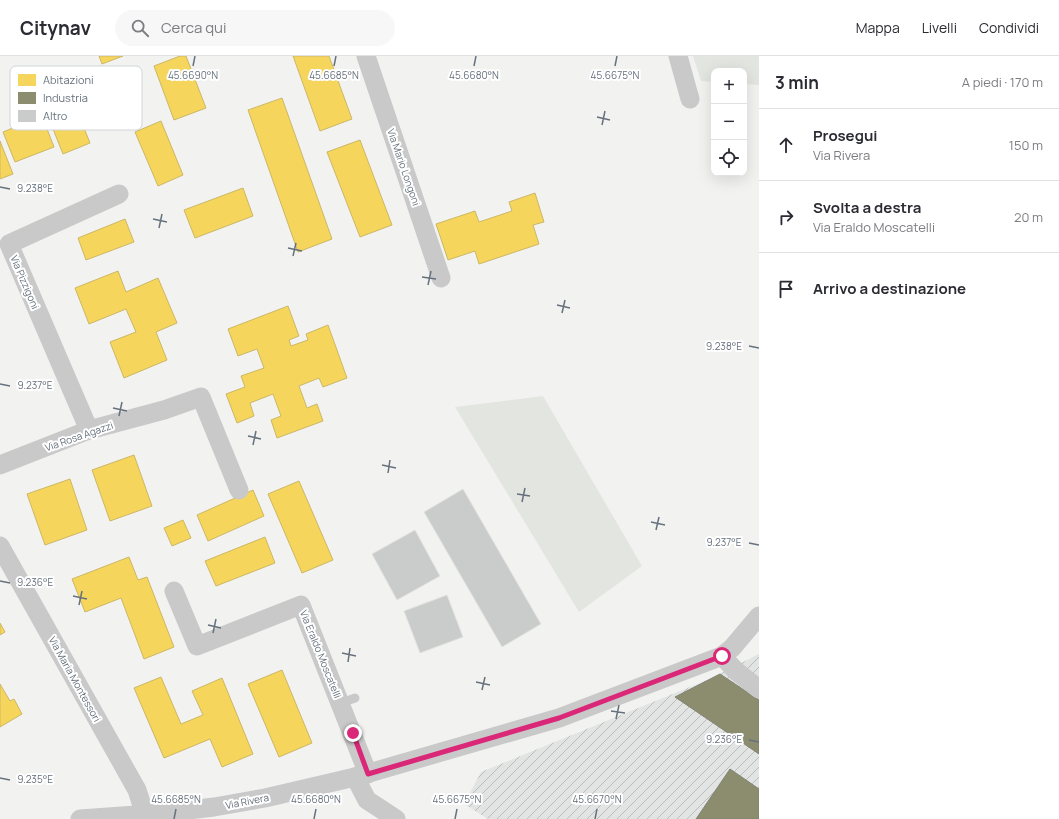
<!DOCTYPE html>
<html lang="it">
<head>
<meta charset="utf-8">
<style>
  :root { --surface:#fff; --page:#f7f7f7; --text:#2b2b33; --muted:#7c7c81; --line:#e1e1e2 }
  body { margin:0; font-family:Manrope,sans-serif; background:var(--page); color:var(--text) }
  .controls { position:absolute; right:12px; top:12px; display:grid; overflow:hidden; border-radius:8px; box-shadow:0 4px 16px #0002 }
  .controls button { width:36px; height:36px; display:grid; place-items:center; padding:0; border:0; border-bottom:1px solid var(--line); background:var(--surface); color:var(--text); font:20px sans-serif }
  .stop { position:absolute; width:12px; height:12px; margin:-9px; border:3px solid #db2777; border-radius:50%; background:#fff }
  .stop.end { background:#db2777; border-color:#fff; box-shadow:0 1px 4px #0008 }
  .list { margin:0; padding:0; list-style:none }
  h2 { display:flex; justify-content:space-between; align-items:center; height:52px; margin:0; padding:0 16px; font-size:17px }
  h2 small { font-size:13px; font-weight:400; color:var(--muted) }
  .list li { display:grid; grid-template-columns:26px 1fr auto; gap:12px; align-items:center; box-sizing:border-box; height:72px; padding:0 16px; border-top:1px solid var(--line) }
  .list b { display:block; font-size:15px; white-space:nowrap }
  .list p { margin:0; font-size:13px; white-space:nowrap; color:var(--muted) }
  .list em { font-size:13px; font-style:normal; color:var(--muted) }
  .icon { flex:none; width:22px; height:22px; fill:none; stroke:currentColor; stroke-width:2; stroke-linecap:round; stroke-linejoin:round }
  .map { position:relative; flex:none; width:759px; height:763px; overflow:hidden }
  header { display:flex; align-items:center; gap:24px; box-sizing:border-box; height:56px; padding:0 20px; background:var(--surface); border-bottom:1px solid var(--line) }
  header strong { font-size:19px }
  nav { display:flex; gap:22px; margin-inline-start:auto; font-size:14px }
  .search { width:280px; height:36px; background:var(--page); display:flex; align-items:center; gap:10px; box-sizing:border-box; padding:0 14px; border-radius:22px; color:var(--muted); font-size:15px }
  main { display:flex }
  aside { flex:1; background:var(--surface) }
  .map>svg:first-child { display:block }
  .industrial { fill:url(#industrial-furrows) }
  .grass { fill:#e2e5e0 }
  .homes { fill:#f6d55c; stroke:#cbb766 }
  .industry { fill:#8c8c6e; stroke:#818472 }
  .building { fill:#cacccc; stroke:#e2e2e1 }
  .lines { fill:none; stroke-linecap:round; stroke-linejoin:round }
  .service { stroke:#c9c9ca; stroke-width:9 }
  .minor { stroke:#c9c9ca; stroke-width:19 }
  .route { stroke:#db2777; stroke-width:5 }
  .ticks { fill:none; stroke:#66717d; stroke-width:1.5 }
  .labels { text-anchor:middle; dominant-baseline:central; stroke-width:4; stroke-linejoin:round; paint-order:stroke }
  .street-label { font-size:10px; fill:#66717d; stroke:#fff }
  .key { fill:#fff; stroke:#d1d4d8; stroke-width:1 }
  .key-label { font-size:11px; fill:#66717d }
  .ticks-label { font-size:10px; text-anchor:middle; fill:#66717d; stroke:#fff; stroke-width:4; stroke-linejoin:round; paint-order:stroke }
</style>
</head>
<body>
<header>
<strong>Citynav</strong>
<div class="search"><svg class="icon" aria-label="search" viewBox="0 0 24 24"><circle cx="10" cy="10" r="6"/><path d="M15 15l6 6"/></svg>Cerca qui</div>
<nav><a>Mappa</a><a>Livelli</a><a>Condividi</a></nav>
</header>
<main>
<div class="map">
<svg width="759" height="763" viewBox="0 0 759 763">
  <defs>
    <pattern id="industrial-furrows" width="10" height="10" patternUnits="userSpaceOnUse"><rect width="10" height="10" fill="#e2e4e3"/><path d="M-1 1l2-2M0 10L10 0M9 11l2-2" fill="none" stroke="#bbbdbd"/></pattern>
  </defs>
  <rect width="100%" height="100%" fill="#f2f3f1"/>
  <!-- industrial -->
  <path class="industrial" d="M759,598V763H488L464,748L481,716L707,624Z"/>
  <!-- grass -->
  <g class="grass">
    <path d="M693,0H759V29L744,28V15H714V26L701,25Z"/>
    <path d="M543,340L642,510L579,556L455,351Z"/>
  </g>
  <!-- homes -->
  <g class="homes">
    <path d="M99,0H123L102,8Z"/>
    <path d="M180,0H186L206,52L174,64L154,10Z"/>
    <path d="M293,0H329L352,63L320,75Z"/>
    <path d="M282,42L332,183L298,196L248,54Z"/>
    <path d="M74,47L90,87L63,98L47,58Z"/>
    <path d="M42,60L54,91L15,106L3,76Z"/>
    <path d="M161,65L183,119L158,130L135,76Z"/>
    <path d="M360,84L392,169L360,181L327,96Z"/>
    <path d="M0,85L13,118L0,123Z"/>
    <path d="M243,132L253,160L195,182L184,154Z"/>
    <path d="M535,137L544,166L533,169L539,188L479,208L475,195L448,204L436,168L475,155L479,166L512,155L509,146Z"/>
    <path d="M125,163L134,186L86,204L78,182Z"/>
    <path d="M118,215L126,236L158,222L177,267L156,276L167,304L124,322L110,286L136,276L126,253L89,268L75,232Z"/>
    <path d="M288,250L299,280L289,284L291,290L308,284L306,278L328,269L347,322L323,331L319,322L299,330L307,352L317,348L323,365L277,382L271,364L281,360L273,338L250,347L254,360L237,367L226,338L245,331L241,320L264,312L257,293L238,300L228,273Z"/>
    <path d="M134,399L152,450L110,465L92,414Z"/>
    <path d="M70,423L87,474L45,489L27,438Z"/>
    <path d="M299,425L333,504L302,517L268,438Z"/>
    <path d="M253,434L264,460L208,485L197,459Z"/>
    <path d="M183,464L191,482L172,490L164,472Z"/>
    <path d="M265,481L275,507L216,530L205,505Z"/>
    <path d="M129,501L138,524L147,521L174,591L144,603L121,542L85,556L72,523Z"/>
    <path d="M0,567L5,576L0,579Z"/>
    <path d="M282,614L312,687L279,701L248,628Z"/>
    <path d="M161,621L181,668L203,659L192,635L222,622L253,698L222,711L210,683L164,702L134,632Z"/>
    <path d="M0,628L10,645L14,643L22,658L0,671Z"/>
  </g>
  <!-- industry -->
  <g class="industry">
    <path d="M720,618L759,644V698L675,641Z"/>
    <path d="M730,713L759,733V763H696Z"/>
  </g>
  <!-- building -->
  <g class="building">
    <path d="M463,433L541,568L502,591L424,456Z"/>
    <path d="M415,474L440,520L397,544L372,498Z"/>
    <path d="M447,539L463,581L420,597L404,555Z"/>
  </g>
  <g class="lines">
    <!-- service -->
    <path class="service" d="M341,647L355,642"/>
    <!-- minor -->
    <g class="minor">
      <path d="M366,0L441,222"/>
      <path d="M678,0L690,43"/>
      <path d="M89,374L9,188L119,138"/>
      <path d="M0,409L89,374L164,354L201,341L239,434"/>
      <path d="M0,490L137,734L145,759"/>
      <path d="M174,535L197,590L301,549L368,718"/>
      <path d="M722,600L736,615L759,633"/>
      <path d="M355,721L367,744L396,763"/>
      <path d="M80,763L164,757L214,751L265,742L355,721L559,662L722,600L732,592L759,560"/>
    </g>
  </g>
  <g class="lines">
    <!-- route -->
    <path class="route" d="M353,677L368,718L559,662L722,600"/>
  </g>
  <!-- ticks -->
  <path class="ticks" d="M193,10L195,0M334,10L336,0M474,10L476,0M615,10L617,0M597,61L610,64M602,69L605,55M0,131L10,133M153,163L167,166M159,172L162,158M288,192L302,195M293,200L296,187M422,221L436,223M428,229L431,215M557,249L570,252M562,257L565,244M749,290L759,292M0,328L10,330M113,352L127,355M119,360L122,346M248,380L261,383M253,389L256,375M382,409L396,412M388,417L390,404M517,438L530,440M522,446L525,432M651,466L665,469M656,474L659,461M749,487L759,489M0,525L10,527M73,540L87,543M79,549L82,535M208,569L221,572M213,577L216,563M342,597L356,600M348,606L350,592M476,626L490,629M482,634L485,621M611,655L625,657M616,663L619,649M749,684L759,686M0,722L10,724M174,763L176,753M314,763L316,753M455,763L457,753M595,763L597,753"/>
  <g class="labels">
    <!-- street labels -->
    <g class="street-label">
      <text transform="translate(404 111) rotate(71)">Via Mario Longoni</text>
      <text transform="translate(25 226) rotate(67)">Via Pizzigoni</text>
      <text transform="translate(79 380) rotate(-19)">Via Rosa Agazzi</text>
      <text transform="translate(321 598) rotate(68)">Via Eraldo Moscatelli</text>
      <text transform="translate(75 623) rotate(61)">Via Maria Montessori</text>
      <text transform="translate(247 745) rotate(-11)">Via Rivera</text>
    </g>
  </g>
  <!-- legend -->
  <rect x="10" y="10" width="132" height="64" rx="6" class="key"/>
  <rect x="18" y="18" width="18" height="12" fill="#f6d55c"/>
  <rect x="18" y="36" width="18" height="12" fill="#8c8c6e"/>
  <rect x="18" y="54" width="18" height="12" fill="#cacccc"/>
  <g class="key-label">
    <text x="43" y="28">Abitazioni</text>
    <text x="43" y="46">Industria</text>
    <text x="43" y="64">Altro</text>
  </g>
  <g class="ticks-label">
    <text x="193" y="23">45.6690°N</text>
    <text x="334" y="23">45.6685°N</text>
    <text x="474" y="23">45.6680°N</text>
    <text x="615" y="23">45.6675°N</text>
    <text x="35" y="136">9.238°E</text>
    <text x="724" y="294">9.238°E</text>
    <text x="35" y="333">9.237°E</text>
    <text x="724" y="490">9.237°E</text>
    <text x="35" y="530">9.236°E</text>
    <text x="724" y="687">9.236°E</text>
    <text x="35" y="727">9.235°E</text>
    <text x="176" y="747">45.6685°N</text>
    <text x="316" y="747">45.6680°N</text>
    <text x="457" y="747">45.6675°N</text>
    <text x="597" y="747">45.6670°N</text>
  </g>
</svg>
<div class="controls">
<button>+</button>
<button>−</button>
<button><svg class="icon" aria-label="locate" viewBox="0 0 24 24"><circle cx="12" cy="12" r="6"/><path d="M12 2v4M12 18v4M2 12h4M18 12h4"/></svg></button>
</div>
<div class="stop" style="left:722px;top:600px"></div>
<div class="stop end" style="left:353px;top:677px"></div>
</div>
<aside>
<h2>3 min<small>A piedi · 170 m</small></h2>
<ul class="list">
<li><svg class="icon" aria-label="ahead" viewBox="0 0 24 24"><path d="M12 20V5M6 11l6-6 6 6"/></svg><div><b>Prosegui</b><p>Via Rivera</p></div><em>150 m</em></li>
<li><svg class="icon" aria-label="right" viewBox="0 0 24 24"><path d="M7 20v-9h11M14 6l5 5-5 5"/></svg><div><b>Svolta a destra</b><p>Via Eraldo Moscatelli</p></div><em>20 m</em></li>
<li><svg class="icon" aria-label="arrive" viewBox="0 0 24 24"><path d="M6 21V4h12l-3 4 3 4H6"/></svg><div><b>Arrivo a destinazione</b></div></li>
</ul>
</aside>
</main>
</body>
</html>
